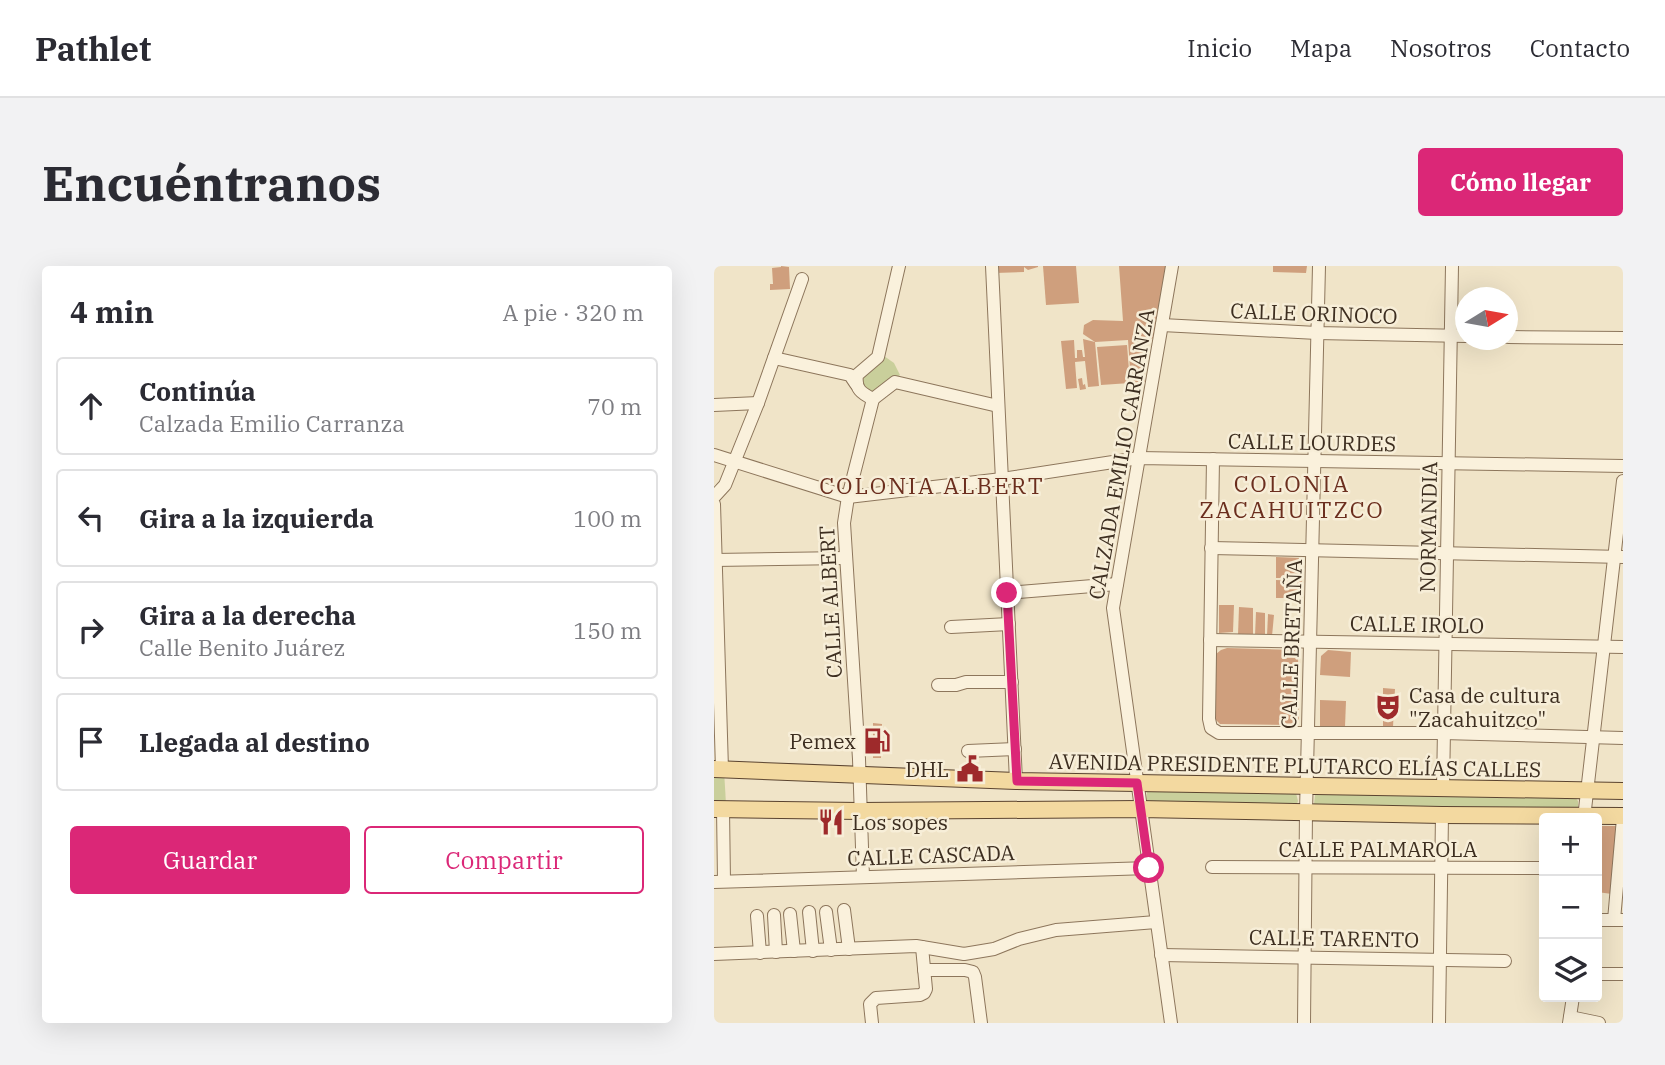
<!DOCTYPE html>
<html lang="es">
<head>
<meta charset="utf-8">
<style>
  :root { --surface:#fff; --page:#f2f2f3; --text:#2b2b33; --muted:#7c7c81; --line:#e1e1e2; --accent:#db2777 }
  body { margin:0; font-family:"IBM Plex Serif",serif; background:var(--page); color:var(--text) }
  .controls { position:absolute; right:21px; bottom:21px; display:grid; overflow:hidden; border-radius:7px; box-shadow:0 7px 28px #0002 }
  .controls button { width:63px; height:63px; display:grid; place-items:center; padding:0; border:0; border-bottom:2px solid var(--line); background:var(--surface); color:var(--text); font:35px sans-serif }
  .compass { position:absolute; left:741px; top:21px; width:63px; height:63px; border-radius:50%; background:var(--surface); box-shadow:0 7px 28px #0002; rotate:79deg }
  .stop { position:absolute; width:21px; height:21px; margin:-16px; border:5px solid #db2777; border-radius:50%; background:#fff }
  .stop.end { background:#db2777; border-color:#fff; box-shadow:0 2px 7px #0008 }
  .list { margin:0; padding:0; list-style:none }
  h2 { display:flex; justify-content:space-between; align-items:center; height:91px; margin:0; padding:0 28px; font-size:30px }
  h2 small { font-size:23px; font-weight:400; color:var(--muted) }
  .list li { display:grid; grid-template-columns:46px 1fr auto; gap:21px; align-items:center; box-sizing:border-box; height:98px; margin:0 14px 14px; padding:0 14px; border:2px solid var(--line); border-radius:7px }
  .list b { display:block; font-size:26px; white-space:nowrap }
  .list p { margin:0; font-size:23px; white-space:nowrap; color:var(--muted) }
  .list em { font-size:23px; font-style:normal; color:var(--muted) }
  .actions { display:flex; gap:14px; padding:21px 28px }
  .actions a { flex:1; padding:16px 0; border:2px solid var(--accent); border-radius:7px; text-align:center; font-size:24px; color:var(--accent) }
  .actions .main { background:var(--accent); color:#fff }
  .icon { flex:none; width:38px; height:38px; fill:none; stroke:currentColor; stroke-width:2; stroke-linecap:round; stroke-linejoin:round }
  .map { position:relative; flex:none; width:909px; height:757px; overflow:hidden; border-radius:7px }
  header { display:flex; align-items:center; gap:42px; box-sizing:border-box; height:98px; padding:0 35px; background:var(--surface); border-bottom:2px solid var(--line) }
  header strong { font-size:33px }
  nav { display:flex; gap:38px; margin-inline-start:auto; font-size:24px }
  .intro { display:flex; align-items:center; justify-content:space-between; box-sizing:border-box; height:168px; padding:0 42px }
  h1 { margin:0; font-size:49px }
  .button { padding:18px 32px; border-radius:7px; background:var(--accent); color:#fff; font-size:24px; font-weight:700 }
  main { display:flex; gap:42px; padding:0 42px }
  aside { flex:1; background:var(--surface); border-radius:7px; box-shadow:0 7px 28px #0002 }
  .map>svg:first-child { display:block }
  .green { fill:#c9cf9b }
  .building { fill:#cf9f7d }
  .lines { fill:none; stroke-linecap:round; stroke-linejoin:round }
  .minor-casing { stroke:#8d765c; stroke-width:14 }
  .major-casing { stroke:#5b4430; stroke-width:18 }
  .minor { stroke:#faf1dc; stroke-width:12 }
  .major { stroke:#f3d9a0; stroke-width:16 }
  .route { stroke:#db2777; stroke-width:9 }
  .labels { text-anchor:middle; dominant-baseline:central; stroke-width:5; stroke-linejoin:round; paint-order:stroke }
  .street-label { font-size:21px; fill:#3d2e20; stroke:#f7eed8 }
  .poi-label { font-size:21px; fill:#3d2e20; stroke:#f7eed8; text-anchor:start }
  .neighbourhood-label { font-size:23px; letter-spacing:2px; fill:#6b2e1e; stroke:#f7eed8 }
</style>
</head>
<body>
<header>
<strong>Pathlet</strong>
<nav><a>Inicio</a><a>Mapa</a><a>Nosotros</a><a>Contacto</a></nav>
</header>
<div class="intro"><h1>Encuéntranos</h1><a class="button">Cómo llegar</a></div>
<main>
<aside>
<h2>4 min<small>A pie · 320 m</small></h2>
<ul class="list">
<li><svg class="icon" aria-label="ahead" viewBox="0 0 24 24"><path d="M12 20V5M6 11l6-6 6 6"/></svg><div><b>Continúa</b><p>Calzada Emilio Carranza</p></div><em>70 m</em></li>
<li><svg class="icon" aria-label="left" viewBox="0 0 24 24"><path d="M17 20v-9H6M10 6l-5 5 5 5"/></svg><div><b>Gira a la izquierda</b></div><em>100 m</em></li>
<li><svg class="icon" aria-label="right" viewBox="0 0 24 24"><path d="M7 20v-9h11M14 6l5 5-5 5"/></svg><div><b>Gira a la derecha</b><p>Calle Benito Juárez</p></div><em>150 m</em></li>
<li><svg class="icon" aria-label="arrive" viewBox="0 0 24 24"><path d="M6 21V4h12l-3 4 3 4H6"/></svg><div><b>Llegada al destino</b></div></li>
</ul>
<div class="actions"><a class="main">Guardar</a><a>Compartir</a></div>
</aside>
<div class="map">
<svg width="909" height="757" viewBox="0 0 909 757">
  <rect width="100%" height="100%" fill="#f0e4c8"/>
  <!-- green -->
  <g class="green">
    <path d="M170,90L180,97L186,109L160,128L151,121L147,110Z"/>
    <path d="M0,503L10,504L12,538H0Z"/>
    <path d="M437,523L582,527L584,535L583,538L577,541L440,539L432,534L433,526Z"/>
    <path d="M606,526L860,530L864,535V543L605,542L600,538L601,529Z"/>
  </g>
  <!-- building -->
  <g class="building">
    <path d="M67,0L75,1L76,23L56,24V18H59L58,2L67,1Z"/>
    <path d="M280,0H324V1L314,4L310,1V6L281,7Z"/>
    <path d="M329,0H362L365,37L332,39Z"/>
    <path d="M405,0H454L445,72L428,73L431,116L417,117L414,74L381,76L369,68L370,59L379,54L409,55Z"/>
    <path d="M559,0H593L592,7L559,6Z"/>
    <path d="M369,73L381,76L385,120L374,121L371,95L361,96L363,122L352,123L347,75L360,74L361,92H363V84H368L369,91H371Z"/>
    <path d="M413,79L416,117L387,119L383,81Z"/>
    <path d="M368,112L369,119L371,118L372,123L366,124L364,113Z"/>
    <path d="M562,291L587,292V312H562Z"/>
    <path d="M562,314L588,315V332H562Z"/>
    <path d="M505,339H520L519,366L505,367Z"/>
    <path d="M525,341L539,342V370L524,369Z"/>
    <path d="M542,346L551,347V369L541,370Z"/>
    <path d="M554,348L560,349L558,370H553Z"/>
    <path d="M513,382L581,384L584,388L585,454L578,459L506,458L502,454V388L507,384Z"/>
    <path d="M614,384L637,386L636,411L606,409L607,390Z"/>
    <path d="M669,422L681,423L679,461L669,460Z"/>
    <path d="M606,434L632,435L631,461L606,462Z"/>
    <path d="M159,457L168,458L167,492H159Z"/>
    <path d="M883,560H904L898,628L883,626Z"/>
  </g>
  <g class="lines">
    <!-- minor casing -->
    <g class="minor-casing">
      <g id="minor">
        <path d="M278,0L302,515"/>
        <path d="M448,59L603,67L752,70"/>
        <path d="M794,71L909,72"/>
        <path d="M60,92L136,109L142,118"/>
        <path d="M159,133L181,116L284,140"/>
        <path d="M0,139L44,137"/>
        <path d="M0,189L134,231L288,213L425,192L909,200"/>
        <path d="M499,193L495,453L497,462L505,467H729L909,472"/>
        <path d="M0,231L11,219L44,137L88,13"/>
        <path d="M0,238L8,503"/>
        <path d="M497,282L909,291"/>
        <path d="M0,294L131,292"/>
        <path d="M293,327L403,318"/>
        <path d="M237,361L295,358"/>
        <path d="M496,374L909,381"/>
        <path d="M224,419H242L252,416H298"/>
        <path d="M254,485L301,483"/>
        <path d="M729,522L738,0"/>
        <path d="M9,543L10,615"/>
        <path d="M870,552L909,215"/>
        <path d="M498,601L830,602"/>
        <path d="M149,611L145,493L130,257L134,231L159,133C147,127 141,123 143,109L164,91L185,0"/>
        <path d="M0,616L435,602"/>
        <path d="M130,644L135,683"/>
        <path d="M95,646L99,685"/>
        <path d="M112,646L117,684"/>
        <path d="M76,648L80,685"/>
        <path d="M60,649L62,686"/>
        <path d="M43,650L46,687"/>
        <path d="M883,654H909"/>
        <path d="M900,654L909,552"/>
        <path d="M0,688L202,680L250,688L280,683L305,673L342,664L442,656"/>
        <path d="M447,689L791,695"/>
        <path d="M210,704H251L259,706L261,711L267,757"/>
        <path d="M883,708H909"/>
        <path d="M856,751L885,757"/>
        <path d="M158,757L156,738L162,732L206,729L210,727L212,723L208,681"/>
        <path d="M457,757L399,342L458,0"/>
        <path d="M590,757L592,546L605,0"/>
        <path d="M725,757L728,549"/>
        <path d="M855,757L859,731"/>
      </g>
    </g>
    <!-- major casing -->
    <g class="major-casing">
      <g id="major">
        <path d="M0,503L302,515L909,525"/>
        <path d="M0,543L146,545L426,543L728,549L909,550"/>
      </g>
    </g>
    <!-- minor -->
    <use href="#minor" class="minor"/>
    <!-- major -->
    <use href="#major" class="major"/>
  </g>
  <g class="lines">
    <!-- route -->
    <path class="route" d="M293,327L303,515L423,517L435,602"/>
  </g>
  <!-- icons -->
  <defs>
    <g id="theatre-bare" transform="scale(2.1)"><path d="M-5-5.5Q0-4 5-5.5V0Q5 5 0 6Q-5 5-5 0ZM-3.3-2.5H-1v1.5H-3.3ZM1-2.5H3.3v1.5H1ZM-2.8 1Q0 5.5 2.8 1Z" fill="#9e2a2b" stroke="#f7eed8" stroke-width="2.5" paint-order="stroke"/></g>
    <g id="fuel-bare" transform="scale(2.1)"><path d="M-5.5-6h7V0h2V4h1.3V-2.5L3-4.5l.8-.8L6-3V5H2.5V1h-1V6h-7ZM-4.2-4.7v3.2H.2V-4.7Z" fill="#9e2a2b" stroke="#f7eed8" stroke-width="2.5" paint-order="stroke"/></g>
    <g id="civic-bare" transform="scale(2.1)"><path d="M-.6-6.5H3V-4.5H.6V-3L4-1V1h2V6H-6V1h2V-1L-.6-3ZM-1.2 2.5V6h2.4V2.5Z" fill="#9e2a2b" stroke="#f7eed8" stroke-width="2.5" paint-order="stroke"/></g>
    <g id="restaurant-bare" transform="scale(2.1)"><path d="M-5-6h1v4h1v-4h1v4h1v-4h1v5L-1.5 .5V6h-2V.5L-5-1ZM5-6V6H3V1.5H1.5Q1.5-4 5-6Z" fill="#9e2a2b" stroke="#f7eed8" stroke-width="2.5" paint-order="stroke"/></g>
  </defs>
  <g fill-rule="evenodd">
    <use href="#theatre-bare" x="674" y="441"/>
    <use href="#fuel-bare" x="163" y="475"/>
    <use href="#civic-bare" x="256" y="503"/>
    <use href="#restaurant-bare" x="117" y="556"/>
  </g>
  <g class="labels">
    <!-- street labels -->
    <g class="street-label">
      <text transform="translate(600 47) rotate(2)">CALLE ORINOCO</text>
      <text transform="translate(598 176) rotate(1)">CALLE LOURDES</text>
      <text transform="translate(407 188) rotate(-80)">CALZADA EMILIO CARRANZA</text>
      <text transform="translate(714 261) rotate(-89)">NORMANDIA</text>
      <text transform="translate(116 336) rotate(-93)">CALLE ALBERT</text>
      <text transform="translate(703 358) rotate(1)">CALLE IROLO</text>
      <text transform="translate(577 378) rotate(-88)">CALLE BRETAÑA</text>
      <text transform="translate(581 499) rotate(1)">AVENIDA PRESIDENTE PLUTARCO ELÍAS CALLES</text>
      <text x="664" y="583">CALLE PALMAROLA</text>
      <text transform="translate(217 589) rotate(-2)">CALLE CASCADA</text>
      <text transform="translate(620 672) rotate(1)">CALLE TARENTO</text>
    </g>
    <!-- poi labels -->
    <g class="poi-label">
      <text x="695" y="429">Casa de cultura<tspan x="695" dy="24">"Zacahuitzco"</tspan></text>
      <text x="142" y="475" text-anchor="end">Pemex</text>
      <text x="235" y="503" text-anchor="end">DHL</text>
      <text x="138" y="556">Los sopes</text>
    </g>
    <!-- neighbourhood labels -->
    <g class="neighbourhood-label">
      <text x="578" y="217">COLONIA<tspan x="578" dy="26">ZACAHUITZCO</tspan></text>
      <text x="218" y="219">COLONIA ALBERT</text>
    </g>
  </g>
</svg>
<div class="controls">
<button>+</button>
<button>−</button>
<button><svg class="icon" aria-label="layers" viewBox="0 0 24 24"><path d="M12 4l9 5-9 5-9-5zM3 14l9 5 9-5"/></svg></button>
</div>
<svg class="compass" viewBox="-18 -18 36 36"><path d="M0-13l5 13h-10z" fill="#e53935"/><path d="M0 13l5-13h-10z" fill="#7c7c81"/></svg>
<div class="stop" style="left:435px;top:602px"></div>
<div class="stop end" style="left:293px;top:327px"></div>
</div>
</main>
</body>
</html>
